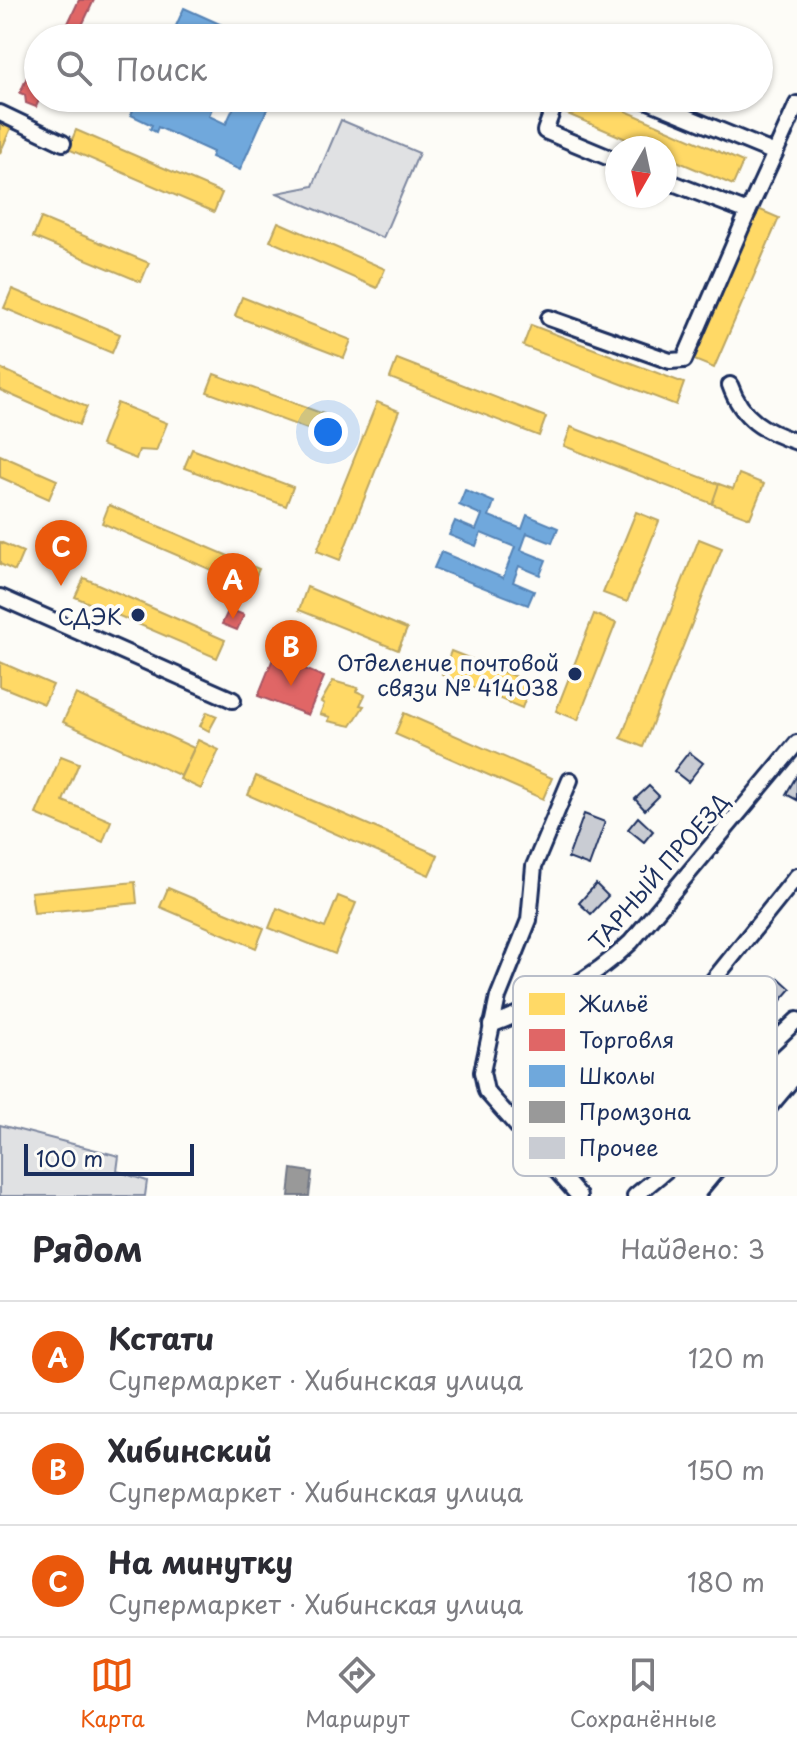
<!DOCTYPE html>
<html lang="ru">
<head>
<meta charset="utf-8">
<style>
  :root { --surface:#fff; --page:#f2f2f3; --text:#2b2b33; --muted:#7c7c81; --line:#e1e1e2; --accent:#ea580c }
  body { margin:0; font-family:"Playpen Sans",sans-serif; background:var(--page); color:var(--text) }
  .compass { position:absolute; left:605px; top:136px; width:72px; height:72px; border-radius:50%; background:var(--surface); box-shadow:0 2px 6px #0004; rotate:189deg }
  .scale { position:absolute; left:24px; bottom:20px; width:170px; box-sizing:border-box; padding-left:8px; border:4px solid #1b2f5e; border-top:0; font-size:22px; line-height:28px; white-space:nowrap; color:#1b2f5e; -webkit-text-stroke:6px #fdfcf7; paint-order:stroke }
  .you { position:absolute; left:328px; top:432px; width:28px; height:28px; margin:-20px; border:6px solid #fff; border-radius:50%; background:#1a73e8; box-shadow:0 0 0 12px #1a73e833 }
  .badge { display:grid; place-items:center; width:52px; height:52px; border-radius:50%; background:var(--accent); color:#fff; font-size:26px; font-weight:700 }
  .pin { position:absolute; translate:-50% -66px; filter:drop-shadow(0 2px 4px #0008) }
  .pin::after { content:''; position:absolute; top:42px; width:28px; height:24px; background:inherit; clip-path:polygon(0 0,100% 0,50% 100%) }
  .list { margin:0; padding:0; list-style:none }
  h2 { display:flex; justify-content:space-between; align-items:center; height:104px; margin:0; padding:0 32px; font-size:34px }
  h2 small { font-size:26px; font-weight:400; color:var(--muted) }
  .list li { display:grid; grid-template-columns:52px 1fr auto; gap:24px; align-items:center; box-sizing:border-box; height:112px; padding:0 32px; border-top:2px solid var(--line) }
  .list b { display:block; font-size:30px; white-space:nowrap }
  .list p { margin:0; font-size:26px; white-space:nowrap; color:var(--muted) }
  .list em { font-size:26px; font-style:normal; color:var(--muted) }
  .icon { flex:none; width:44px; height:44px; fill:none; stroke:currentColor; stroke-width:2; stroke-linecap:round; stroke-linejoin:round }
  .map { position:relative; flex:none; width:797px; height:1196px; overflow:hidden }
  .search { position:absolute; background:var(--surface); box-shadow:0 2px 6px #0004; left:24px; right:24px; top:24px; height:88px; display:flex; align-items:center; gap:20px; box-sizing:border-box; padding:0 28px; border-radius:44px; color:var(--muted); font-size:30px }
  .sheet { height:440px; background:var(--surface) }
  nav { display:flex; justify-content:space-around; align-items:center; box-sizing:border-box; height:112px; border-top:2px solid var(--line); background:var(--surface); font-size:22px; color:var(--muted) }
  nav a { display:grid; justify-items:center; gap:4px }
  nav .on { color:var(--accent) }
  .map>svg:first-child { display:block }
  .green { fill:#e0e1e3; stroke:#7e88a0; stroke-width:2 }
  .homes { fill:#ffd966; stroke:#bba664; stroke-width:2 }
  .shops { fill:#e06666; stroke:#a55664; stroke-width:2 }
  .schools { fill:#6fa8dc; stroke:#5684b6; stroke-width:2 }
  .industry { fill:#999; stroke:#737987; stroke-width:2 }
  .building { fill:#c9ccd3; stroke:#1b2f5e; stroke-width:2 }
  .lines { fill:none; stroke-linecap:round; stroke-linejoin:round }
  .minor-casing { stroke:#1b2f5e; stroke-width:20 }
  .minor { stroke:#fdfcf7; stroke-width:14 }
  .rail { stroke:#1b2f5e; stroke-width:3 }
  .poi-dot { fill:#1b2f5e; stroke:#fdfcf7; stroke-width:3 }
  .labels { text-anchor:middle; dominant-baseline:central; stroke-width:8; stroke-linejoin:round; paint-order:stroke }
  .poi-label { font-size:22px; fill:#1b2f5e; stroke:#fdfcf7; text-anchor:end }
  .street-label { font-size:22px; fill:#1b2f5e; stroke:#fdfcf7 }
  .key { fill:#fdfcf7; stroke:#b9bec9; stroke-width:2 }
  .key-label { font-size:22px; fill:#1b2f5e }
</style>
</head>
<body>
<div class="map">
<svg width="797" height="1196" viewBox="0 0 797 1196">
  <rect width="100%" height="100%" fill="#fdfcf7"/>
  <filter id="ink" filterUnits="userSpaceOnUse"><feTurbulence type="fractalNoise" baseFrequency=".0125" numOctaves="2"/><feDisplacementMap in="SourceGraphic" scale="16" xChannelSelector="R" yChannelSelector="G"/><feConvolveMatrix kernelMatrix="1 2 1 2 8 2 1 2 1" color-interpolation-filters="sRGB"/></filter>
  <g filter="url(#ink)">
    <!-- green -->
    <g class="green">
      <path d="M341,120L419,153L383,238L277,193L313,186Z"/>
      <path d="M0,1125L119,1156L117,1171L147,1181L145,1196H0Z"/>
    </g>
    <!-- homes -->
    <g class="homes">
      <path d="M563,98H596L743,162L733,185L665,156V148H647L558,110Z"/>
      <path d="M0,124L11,128L0,153Z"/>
      <path d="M76,130L222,193L214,212L68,149Z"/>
      <path d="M758,209L779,218L714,368L692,359Z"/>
      <path d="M41,218L149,263L141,282L33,237Z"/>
      <path d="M278,222L385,269L377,288L270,241Z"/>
      <path d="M12,289L120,334L112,353L4,308Z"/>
      <path d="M242,297L351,340L344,358L235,316Z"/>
      <path d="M531,325L684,383L676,405L523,346Z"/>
      <path d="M397,359L546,417L539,436L390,378Z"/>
      <path d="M0,368L87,407L79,425L0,390Z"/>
      <path d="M214,374L324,414L318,433L207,392Z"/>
      <path d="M377,402L399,411L340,560L317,551Z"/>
      <path d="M117,403L167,423L156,451L139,450L136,459L101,445Z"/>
      <path d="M571,427L719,484L713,504L564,446Z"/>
      <path d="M192,449L293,487L286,506L184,468Z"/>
      <path d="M0,455L57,480L49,499L0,477Z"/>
      <path d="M739,474L764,484L750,518L712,504L719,484L733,489Z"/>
      <path d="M109,505L259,569L251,587L102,523Z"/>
      <path d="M636,512L659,521L627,602L603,593Z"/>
      <path d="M699,539L722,548L643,747L621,738Z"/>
      <path d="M0,542L23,552L15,571L0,564Z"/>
      <path d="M84,578L225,640L217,658L75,597Z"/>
      <path d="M307,587L407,629L398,650L299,610Z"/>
      <path d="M594,614L616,623L578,720L556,711Z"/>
      <path d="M451,651L531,683L522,708L442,675Z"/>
      <path d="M0,662L53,685L44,704L0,686Z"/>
      <path d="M333,681L358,688L356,691L365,695L360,705L364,706L351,726L328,721L330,717L320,714L324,704L321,702Z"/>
      <path d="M76,694L194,748L181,776L63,722Z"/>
      <path d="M207,712L217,716L209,731L200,726Z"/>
      <path d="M404,713L552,778L543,799L395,734Z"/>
      <path d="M198,740L219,750L201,789L180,779Z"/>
      <path d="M61,756L79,763L63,801L111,821L103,842L36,814Z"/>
      <path d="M256,776L438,855L429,875L248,795Z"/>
      <path d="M135,882L137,903L34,913L31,892Z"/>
      <path d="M168,888L264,928L256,948L160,907Z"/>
      <path d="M338,896L356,903L335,954L269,928L277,908L325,928Z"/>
    </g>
    <!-- shops -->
    <g class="shops">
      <path d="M79,0H94L76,38H61Z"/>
      <path d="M38,52L40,98L36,107L26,103L25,95L20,93Z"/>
      <path d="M229,609L244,615L237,630L222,624Z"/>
      <path d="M274,656L324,677L308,715L258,696Z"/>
    </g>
    <!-- schools -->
    <g class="schools">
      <path d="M184,8L251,38H175L179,30L175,28Z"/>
      <path d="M138,98H168L187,106L191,98H216L209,116L226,124L238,98H272L240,170L211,157L213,152L158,127L156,132L150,129L152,125L131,115Z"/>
      <path d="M465,490L494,502L489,516L522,529L527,515L558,528L552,543L527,533L521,550L546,560L540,575L519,566L513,582L534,591L528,605L434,568L441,552L503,578L515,547L481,533L476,546L449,535L455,521L476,530L482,515L459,505Z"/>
    </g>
    <!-- industry -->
    <path class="industry" d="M292,1169L312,1172L309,1196H289Z"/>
    <!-- building -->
    <g class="building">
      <path d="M689,752L703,763L688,782L674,771Z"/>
      <path d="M797,775V800L786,794Z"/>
      <path d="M649,786L659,796L645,810L635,799Z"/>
      <path d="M584,814L605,822L589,866L568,858Z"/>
      <path d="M638,817L653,831L644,842L628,829Z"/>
      <path d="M596,884L608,896L591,914L579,903Z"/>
      <path d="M779,978L791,989L777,1005L765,995Z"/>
    </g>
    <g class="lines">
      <!-- minor casing -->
      <g class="minor-casing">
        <g id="minor">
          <path d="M557,98L545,131L617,161"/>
          <path d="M641,98L775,153L748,212L665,180"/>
          <path d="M0,113L63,143"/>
          <path d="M775,153L797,104"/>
          <path d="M549,318L670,361L684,360L748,212"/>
          <path d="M730,385C742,419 763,431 797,442"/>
          <path d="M0,597L233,700"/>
          <path d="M570,780L534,866L529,920L498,997L482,1072L486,1091L579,1196"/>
          <path d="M491,1025C543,1005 591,981 631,942L797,743"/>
          <path d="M559,1172L797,876"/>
          <path d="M635,1196L701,1141L757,1058L797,1020"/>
        </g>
      </g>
      <!-- minor -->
      <use href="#minor" class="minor"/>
      <!-- rail -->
      <path class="rail" d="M706,1196L797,1087"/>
    </g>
  </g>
  <!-- markers -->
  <g class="poi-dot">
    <circle cx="138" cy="615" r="8"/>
    <circle cx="575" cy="674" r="8"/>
  </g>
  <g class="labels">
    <!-- poi labels -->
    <g class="poi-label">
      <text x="122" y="615">СДЭК</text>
      <text x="559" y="661">Отделение почтовой<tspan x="559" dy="25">связи № 414038</tspan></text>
    </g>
    <!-- street labels -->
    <g class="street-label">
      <text transform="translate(658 871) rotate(-49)">ТАРНЫЙ ПРОЕЗД</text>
    </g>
  </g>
  <!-- legend -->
  <rect x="513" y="976" width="264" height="200" rx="12" class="key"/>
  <rect x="529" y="993" width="36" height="22" fill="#ffd966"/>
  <rect x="529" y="1029" width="36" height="22" fill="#e06666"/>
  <rect x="529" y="1065" width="36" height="22" fill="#6fa8dc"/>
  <rect x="529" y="1101" width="36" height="22" fill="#999"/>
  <rect x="529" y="1137" width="36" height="22" fill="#c9ccd3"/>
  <g class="key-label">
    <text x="579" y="1012">Жильё</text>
    <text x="579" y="1048">Торговля</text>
    <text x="579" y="1084">Школы</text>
    <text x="579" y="1120">Промзона</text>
    <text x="579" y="1156">Прочее</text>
  </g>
</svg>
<svg class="compass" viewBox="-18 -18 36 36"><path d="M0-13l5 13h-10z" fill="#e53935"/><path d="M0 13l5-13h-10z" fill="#7c7c81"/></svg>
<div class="scale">100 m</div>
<div class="you"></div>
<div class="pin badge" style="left:233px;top:619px">A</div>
<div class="pin badge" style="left:291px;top:686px">B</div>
<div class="pin badge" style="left:61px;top:586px">C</div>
<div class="search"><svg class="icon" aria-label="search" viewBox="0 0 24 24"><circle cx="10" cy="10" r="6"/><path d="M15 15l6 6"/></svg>Поиск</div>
</div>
<section class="sheet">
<h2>Рядом<small>Найдено: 3</small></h2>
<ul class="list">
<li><span class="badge">A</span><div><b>Кстати</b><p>Супермаркет · Хибинская улица</p></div><em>120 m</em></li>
<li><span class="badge">B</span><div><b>Хибинский</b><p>Супермаркет · Хибинская улица</p></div><em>150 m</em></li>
<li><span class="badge">C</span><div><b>На минутку</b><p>Супермаркет · Хибинская улица</p></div><em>180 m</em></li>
</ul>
</section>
<nav>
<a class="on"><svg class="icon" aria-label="map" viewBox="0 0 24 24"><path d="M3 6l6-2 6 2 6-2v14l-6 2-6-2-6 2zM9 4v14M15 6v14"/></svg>Карта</a>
<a><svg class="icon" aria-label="directions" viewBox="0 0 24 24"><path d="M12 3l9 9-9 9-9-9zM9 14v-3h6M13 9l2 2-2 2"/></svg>Маршрут</a>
<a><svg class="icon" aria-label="saved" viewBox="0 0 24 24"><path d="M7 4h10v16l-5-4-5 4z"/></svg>Сохранённые</a>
</nav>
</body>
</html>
